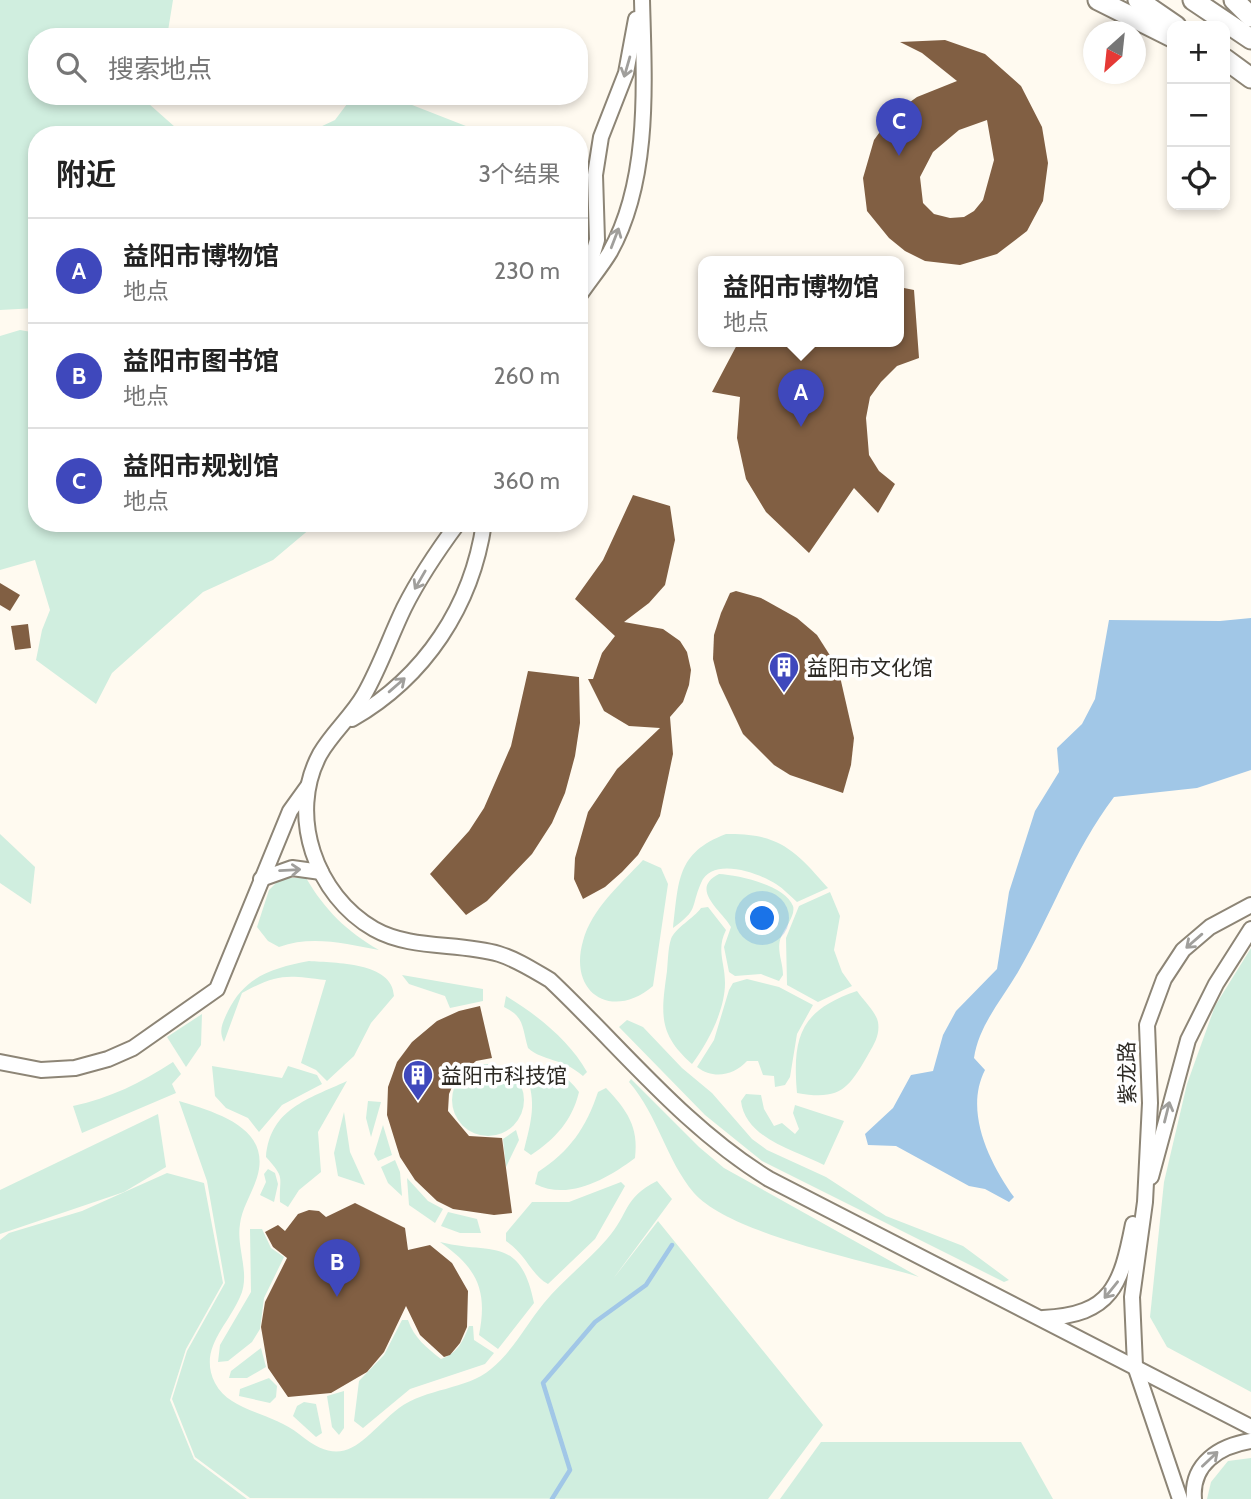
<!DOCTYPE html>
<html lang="zh">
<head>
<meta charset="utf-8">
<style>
  :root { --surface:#fff; --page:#f6f6f6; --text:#222; --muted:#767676; --line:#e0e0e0; --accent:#3f48bc }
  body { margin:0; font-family:Cabin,"Noto Sans SC",sans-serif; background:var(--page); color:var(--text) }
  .controls { position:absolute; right:21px; top:21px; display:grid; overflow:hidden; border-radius:14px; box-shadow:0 4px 10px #0003 }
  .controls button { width:63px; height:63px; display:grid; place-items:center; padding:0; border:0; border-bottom:2px solid var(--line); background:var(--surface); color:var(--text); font:35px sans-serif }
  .compass { position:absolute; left:1083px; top:21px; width:63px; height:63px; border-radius:50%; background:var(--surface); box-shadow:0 4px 10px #0003; rotate:207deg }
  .you { position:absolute; left:763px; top:919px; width:24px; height:24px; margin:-18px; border:5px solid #fff; border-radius:50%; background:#1a73e8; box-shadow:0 0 0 10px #1a73e833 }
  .badge { display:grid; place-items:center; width:46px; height:46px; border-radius:50%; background:var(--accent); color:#fff; font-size:23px; font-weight:700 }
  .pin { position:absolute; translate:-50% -58px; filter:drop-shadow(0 2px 4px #0008) }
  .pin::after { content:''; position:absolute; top:37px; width:24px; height:21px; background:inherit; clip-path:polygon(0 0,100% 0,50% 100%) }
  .popup { position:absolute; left:698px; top:256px; width:206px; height:91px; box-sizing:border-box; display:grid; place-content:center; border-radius:14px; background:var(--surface); filter:drop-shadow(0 2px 5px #0005); font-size:23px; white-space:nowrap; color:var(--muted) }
  .popup b { font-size:26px; color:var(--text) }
  .popup::after { content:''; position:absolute; left:50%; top:100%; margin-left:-14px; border:14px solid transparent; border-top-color:var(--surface) }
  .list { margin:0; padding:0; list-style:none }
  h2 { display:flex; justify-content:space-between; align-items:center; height:91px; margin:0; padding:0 28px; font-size:30px }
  h2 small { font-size:23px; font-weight:400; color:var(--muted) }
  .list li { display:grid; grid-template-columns:46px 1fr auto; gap:21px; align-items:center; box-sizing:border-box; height:105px; padding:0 28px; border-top:2px solid var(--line) }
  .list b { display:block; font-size:26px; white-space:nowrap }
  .list p { margin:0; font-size:23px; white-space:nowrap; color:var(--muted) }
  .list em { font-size:23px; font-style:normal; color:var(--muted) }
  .icon { flex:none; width:38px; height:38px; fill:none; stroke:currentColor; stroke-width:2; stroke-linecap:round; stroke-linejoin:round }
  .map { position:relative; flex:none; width:1251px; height:1499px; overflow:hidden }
  .search { position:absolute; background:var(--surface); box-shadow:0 4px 10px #0003; left:28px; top:28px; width:560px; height:77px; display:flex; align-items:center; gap:18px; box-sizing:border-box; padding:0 24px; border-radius:28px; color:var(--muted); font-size:26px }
  .panel { position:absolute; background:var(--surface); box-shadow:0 4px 10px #0003; left:28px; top:126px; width:560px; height:406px; border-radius:28px }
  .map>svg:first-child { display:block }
  .green { fill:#d0eedf }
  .water { fill:#a1c7e7 }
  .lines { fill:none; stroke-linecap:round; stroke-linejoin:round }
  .stream { stroke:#a1c7e7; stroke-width:4.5 }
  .building { fill:#815f43; fill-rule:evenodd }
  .tertiary-casing { stroke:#8d8576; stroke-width:18 }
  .trunk-casing { stroke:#8d8576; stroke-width:23 }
  .tertiary { stroke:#fff; stroke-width:14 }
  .trunk { stroke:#fff; stroke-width:19 }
  .oneway { stroke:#a09f9c }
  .labels { text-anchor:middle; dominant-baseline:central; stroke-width:7; stroke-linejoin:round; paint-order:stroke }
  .poi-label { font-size:21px; fill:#2c2923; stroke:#fff; text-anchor:start }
  .street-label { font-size:21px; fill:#2c2923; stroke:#fff }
</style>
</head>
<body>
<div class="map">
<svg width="1251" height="1499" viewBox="0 0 1251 1499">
  <rect width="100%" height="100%" fill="#fffaf0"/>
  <!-- green -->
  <g class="green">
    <path d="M0,0H173L167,37H37V96H140L184,135H37V308L0,310Z"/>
    <path d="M353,96H405L407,103L471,128L470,135H303L335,120Z"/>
    <path d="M20,330L37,333V523H317L273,560L203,592L112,673L96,704L36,660L42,630L50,610L35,560L0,570V336Z"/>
    <path d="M0,834L35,867L31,904L0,883Z"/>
    <path d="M726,834C779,833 795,850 828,888L797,902C790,896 784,889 776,884C759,873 712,856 701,883C690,909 699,909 673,928C679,881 676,853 726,834Z"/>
    <path d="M643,860L661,868L668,884L653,986C612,1021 568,993 583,941C592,908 620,885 643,860Z"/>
    <path d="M719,874C738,875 785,885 793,906C796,915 784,929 781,937C776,950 783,962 783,975L779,981L761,974L735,976L729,972L724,947L731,927C721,910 689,889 719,874Z"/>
    <path d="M281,878H306C325,910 346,931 379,950C346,944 312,935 279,947L268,941L257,927L269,890Z"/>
    <path d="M830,892L840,916L834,950L842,972L852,986L818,1002L787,985L786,938L799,906Z"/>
    <path d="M708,907L726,930C716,950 725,962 725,983C725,1010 708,1043 692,1064C658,1034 661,1014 667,971C668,961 668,948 671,939C675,928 694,918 701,908Z"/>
    <path d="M1251,948V1392L1167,1347L1150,1317L1164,1182L1187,1084L1215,1006Z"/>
    <path d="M309,961C335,963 393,962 394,996L371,1023L354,1056L327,1081L316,1070L301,1063L326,980C286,975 279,973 242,993L224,1042C218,1030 223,1022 228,1011C245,976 273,968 309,961Z"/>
    <path d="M402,975L483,989V1001L450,1008L445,996L409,984Z"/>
    <path d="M747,979L779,987L813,1005L797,1034L790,1077L785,1085L775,1087L774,1076L763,1075L758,1061H747C734,1075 714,1080 697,1067L714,1040L729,990L733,983Z"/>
    <path d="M857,991C863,1000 876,1012 878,1022C880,1034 875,1043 869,1053C849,1088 841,1101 797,1093C792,1036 801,1010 857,991Z"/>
    <path d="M506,996C536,1014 570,1041 587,1072L583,1076C561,1057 544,1062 528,1048C522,1028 525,1017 504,1007Z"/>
    <path d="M202,1014L201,1045L186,1067L167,1037Z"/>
    <path d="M627,1020L643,1027L682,1068L712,1093L752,1139L767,1150L826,1177L886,1216L963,1246L1009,1280L1004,1282L762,1161L705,1115L619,1027Z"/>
    <path d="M173,1062L181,1074L172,1084L176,1093L82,1133L73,1106C110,1098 141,1083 173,1062Z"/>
    <circle cx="488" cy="1100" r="36"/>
    <path d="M212,1066L282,1078L288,1066L317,1075L322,1084L282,1105L259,1132L248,1118L226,1108L215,1096Z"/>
    <path d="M532,1068C553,1069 566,1074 579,1092C572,1121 555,1139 531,1155L524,1150C531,1122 537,1102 526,1075Z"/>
    <path d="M631,1079L699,1147L724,1168L919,1277C864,1260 730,1234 694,1193C666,1160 658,1115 629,1082Z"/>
    <path d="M347,1081L318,1132L321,1172L299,1190L288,1207L280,1202C279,1176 286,1179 266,1157C270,1109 308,1099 347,1081Z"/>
    <path d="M606,1088C627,1110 639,1127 635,1158C607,1179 569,1201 535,1184L538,1172C570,1151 586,1128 598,1092Z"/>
    <path d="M746,1094L761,1095L764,1109L774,1126L782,1123L795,1134L799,1129L793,1113L795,1105L844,1121L824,1165C797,1151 745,1139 741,1101Z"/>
    <path d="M179,1101C211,1111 266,1125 259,1169C256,1188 242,1206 240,1224C236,1248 251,1274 240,1297C227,1327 198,1349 215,1383C230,1412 272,1412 299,1434C347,1474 362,1437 399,1408C426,1388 466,1390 491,1369C513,1351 526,1325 544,1303C563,1280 587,1262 607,1239C630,1213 622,1199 657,1181L672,1199L613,1279L658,1221L823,1425L768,1499L250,1498L195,1457L172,1399L187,1351L225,1283L207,1181Z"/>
    <path d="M368,1101L381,1102L371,1137L366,1118Z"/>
    <path d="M344,1112L350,1152L365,1185L338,1176L334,1153Z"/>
    <path d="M158,1114L166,1167L124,1192L0,1234V1190Z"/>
    <path d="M383,1125L392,1155L378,1161L374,1154Z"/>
    <path d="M516,1130L519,1140L506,1167L503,1139Z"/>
    <path d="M395,1160L400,1172L402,1196L388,1183L381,1167Z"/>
    <path d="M268,1169L275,1173L278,1184L274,1202L260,1195L266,1182L264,1174Z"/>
    <path d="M167,1173L204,1183L223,1283L186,1349L170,1400L194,1459L247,1499H0V1240L9,1233L82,1211Z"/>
    <path d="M407,1178L428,1201L443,1209L435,1223L409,1205Z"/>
    <path d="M621,1182L625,1186L595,1239L548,1284C531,1275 527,1255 506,1241V1233L532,1202H569Z"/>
    <path d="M448,1212L477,1219L481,1233H460L441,1226Z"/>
    <path d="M250,1229H262L271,1248L284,1257L264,1298L260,1329L252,1342L228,1361L218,1362L220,1345L251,1292Z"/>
    <path d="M440,1242C492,1255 520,1235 534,1303L498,1349L479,1335C488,1290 477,1268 440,1242Z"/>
    <path d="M402,1320H408C414,1338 427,1348 441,1359C458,1353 463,1341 469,1326H473L474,1340L494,1353L485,1364L410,1389L363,1428L354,1421L359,1381L384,1355Z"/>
    <path d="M261,1348L266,1367L247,1378H229L231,1371Z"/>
    <path d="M269,1378L277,1386L276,1397L270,1403L239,1396L240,1389Z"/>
    <path d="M344,1391V1428L339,1435L332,1427L327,1396Z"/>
    <path d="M304,1402L316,1404L322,1433L316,1437L293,1416L297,1406Z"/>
    <path d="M821,1442H1021L1053,1499H780Z"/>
    <path d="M1251,1458V1499H1207L1211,1482L1228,1461Z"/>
  </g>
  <!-- water -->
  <path class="water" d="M1251,618V770L1197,788L1114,797C1073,851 1052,914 1018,972C1001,1001 979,1025 974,1058L985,1070C964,1111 989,1162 1014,1197L1009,1202L985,1189L969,1186L896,1146L868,1145L865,1134L893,1108L911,1075L933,1071L943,1035L956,1011L997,969L1009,892L1035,811L1059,772L1057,748L1082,724L1095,699L1109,620L1220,621Z"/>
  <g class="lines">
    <!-- stream -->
    <path class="stream" d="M552,1499L570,1470L543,1383L595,1322L646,1285L672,1245"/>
  </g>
  <!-- building -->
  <g class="building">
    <path d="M945,40L985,54L1021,86L1042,127L1048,163L1043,201L1027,231L997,254L960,265L925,261L905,251L889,238L867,211L863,178L874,140L892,115L917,97L957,81L922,53L900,42ZM987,120L994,160L983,200L974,211L964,217L950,218L934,214L923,203L920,177L933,152L959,130Z"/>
    <path d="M899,287L914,290L919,358L897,366L881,382L870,397L866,418L869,455L879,471L895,484L878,513L854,488L809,553L766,512L746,479L737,438L740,397L712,392L739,341H899Z"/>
    <path d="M633,495L670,506L675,540L665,585L649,603L624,622L663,629L680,641L687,652L691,670L689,685L683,702L670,717L673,754L660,816L638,855L622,872L605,887L583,899L574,879L575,858L588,812L617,769L660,728L629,726L604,711L588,679H593L602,653L615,636L575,599L603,560Z"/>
    <path d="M0,583L20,595L10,611L0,605Z"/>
    <path d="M736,591L761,598L797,618L817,635L831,657L841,681L854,738L851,765L843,793L790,775L774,765L743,734L719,683L713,659L714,635L721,613L730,593Z"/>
    <path d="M28,624L31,648L15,650L11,626Z"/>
    <path d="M528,671L579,677L580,723L575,756L565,793L552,823L532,854L487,901L466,915L430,874L469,831L484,808L511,746Z"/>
    <path d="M480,1006L492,1058L476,1061L455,1080L449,1094L448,1111L469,1136L502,1138L512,1213L494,1215L453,1209L437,1201L415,1180L400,1157L387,1115L388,1087L397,1062L412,1042L437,1021L459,1011Z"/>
    <path d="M355,1203L405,1228L408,1250L430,1245L452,1263L468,1291L467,1327L460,1343L450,1355L444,1357L420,1335L406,1306L384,1352L367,1372L331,1393L288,1397L268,1368L261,1327L265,1302L287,1258L273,1247L265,1232L278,1225L285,1231L298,1214L309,1210L319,1211L326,1217Z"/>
  </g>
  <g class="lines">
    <!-- tertiary casing -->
    <g class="tertiary-casing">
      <g id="tertiary">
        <path d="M586,277L597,240L595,175L601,137L626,73L636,19"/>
        <path d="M579,296C589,281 601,267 610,252C651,179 644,80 642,0"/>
        <path d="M458,523C438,550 419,578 404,608C390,637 380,667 364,695C352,716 332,733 320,754C287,815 316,896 374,929C411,950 459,942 499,954C518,960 533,970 550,980C622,1048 684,1127 769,1179L1251,1427"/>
        <path d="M352,719C425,677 472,606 484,523"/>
        <path d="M261,879L292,868L321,872"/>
        <path d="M0,1062L41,1070L75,1068L108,1059L133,1048L217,989L290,811L308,786"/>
        <path d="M1151,1177L1188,1040L1216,984L1251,929"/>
        <path d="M1043,1318C1112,1315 1121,1285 1133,1224"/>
        <path d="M1180,1499L1135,1366L1132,1297L1145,1202L1150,1103L1147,1025L1164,979L1183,950L1210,927L1251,905"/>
        <path d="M1194,1499C1191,1464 1219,1446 1251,1441"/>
      </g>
    </g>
    <!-- trunk casing -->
    <g class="trunk-casing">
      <g id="trunk">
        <path d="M1098,0L1172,37"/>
        <path d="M1138,0L1176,26"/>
        <path d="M1193,0L1251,39"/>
        <path d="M1234,0L1251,17"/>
        <path d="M1225,59L1251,78"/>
      </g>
    </g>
    <!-- tertiary -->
    <use href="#tertiary" class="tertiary"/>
    <!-- trunk -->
    <use href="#trunk" class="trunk"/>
  </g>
  <!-- one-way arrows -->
  <defs><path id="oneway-shaft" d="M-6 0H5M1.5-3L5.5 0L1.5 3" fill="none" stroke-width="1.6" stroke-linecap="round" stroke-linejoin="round" transform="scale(1.75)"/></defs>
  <g class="oneway">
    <use href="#oneway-shaft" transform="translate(627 67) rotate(106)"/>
    <use href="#oneway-shaft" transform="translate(615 238) rotate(-69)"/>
    <use href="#oneway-shaft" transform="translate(420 580) rotate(120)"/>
    <use href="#oneway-shaft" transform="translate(397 685) rotate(-41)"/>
    <use href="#oneway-shaft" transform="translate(290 870) rotate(-3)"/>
    <use href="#oneway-shaft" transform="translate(1194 941) rotate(139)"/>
    <use href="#oneway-shaft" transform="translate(1167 1112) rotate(-76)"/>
    <use href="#oneway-shaft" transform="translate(1111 1290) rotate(129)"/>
    <use href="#oneway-shaft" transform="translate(1210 1459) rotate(-43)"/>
  </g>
  <!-- icons -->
  <defs>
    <g id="building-pin" transform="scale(1.575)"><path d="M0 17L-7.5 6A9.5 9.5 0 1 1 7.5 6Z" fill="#3f48bc" stroke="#fff"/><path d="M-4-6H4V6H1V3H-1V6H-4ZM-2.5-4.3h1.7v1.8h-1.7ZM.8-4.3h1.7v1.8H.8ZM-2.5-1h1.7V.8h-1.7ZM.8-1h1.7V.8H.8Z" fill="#fff"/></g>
  </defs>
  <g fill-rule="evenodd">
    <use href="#building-pin" x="784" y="667"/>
    <use href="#building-pin" x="418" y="1075"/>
  </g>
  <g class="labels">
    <!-- poi labels -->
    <g class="poi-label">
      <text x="807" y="667">益阳市文化馆</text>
      <text x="441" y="1075">益阳市科技馆</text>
    </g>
    <!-- street labels -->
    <g class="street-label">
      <text transform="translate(1127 1073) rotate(-91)">紫龙路</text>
    </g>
  </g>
</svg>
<div class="controls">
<button>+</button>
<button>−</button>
<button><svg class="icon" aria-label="locate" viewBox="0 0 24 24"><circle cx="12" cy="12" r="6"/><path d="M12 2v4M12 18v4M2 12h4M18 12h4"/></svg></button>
</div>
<svg class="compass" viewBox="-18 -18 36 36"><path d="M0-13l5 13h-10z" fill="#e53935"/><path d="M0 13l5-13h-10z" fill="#767676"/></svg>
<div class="you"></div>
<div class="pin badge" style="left:801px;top:427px">A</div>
<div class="popup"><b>益阳市博物馆</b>地点</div>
<div class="pin badge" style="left:337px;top:1297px">B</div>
<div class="pin badge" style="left:899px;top:156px">C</div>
<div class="search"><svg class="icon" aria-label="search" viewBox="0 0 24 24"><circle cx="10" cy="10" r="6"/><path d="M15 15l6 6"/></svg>搜索地点</div>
<section class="panel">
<h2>附近<small>3个结果</small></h2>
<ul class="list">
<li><span class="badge">A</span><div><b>益阳市博物馆</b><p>地点</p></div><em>230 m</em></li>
<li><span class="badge">B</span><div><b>益阳市图书馆</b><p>地点</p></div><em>260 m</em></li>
<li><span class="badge">C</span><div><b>益阳市规划馆</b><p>地点</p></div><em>360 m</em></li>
</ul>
</section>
</div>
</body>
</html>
